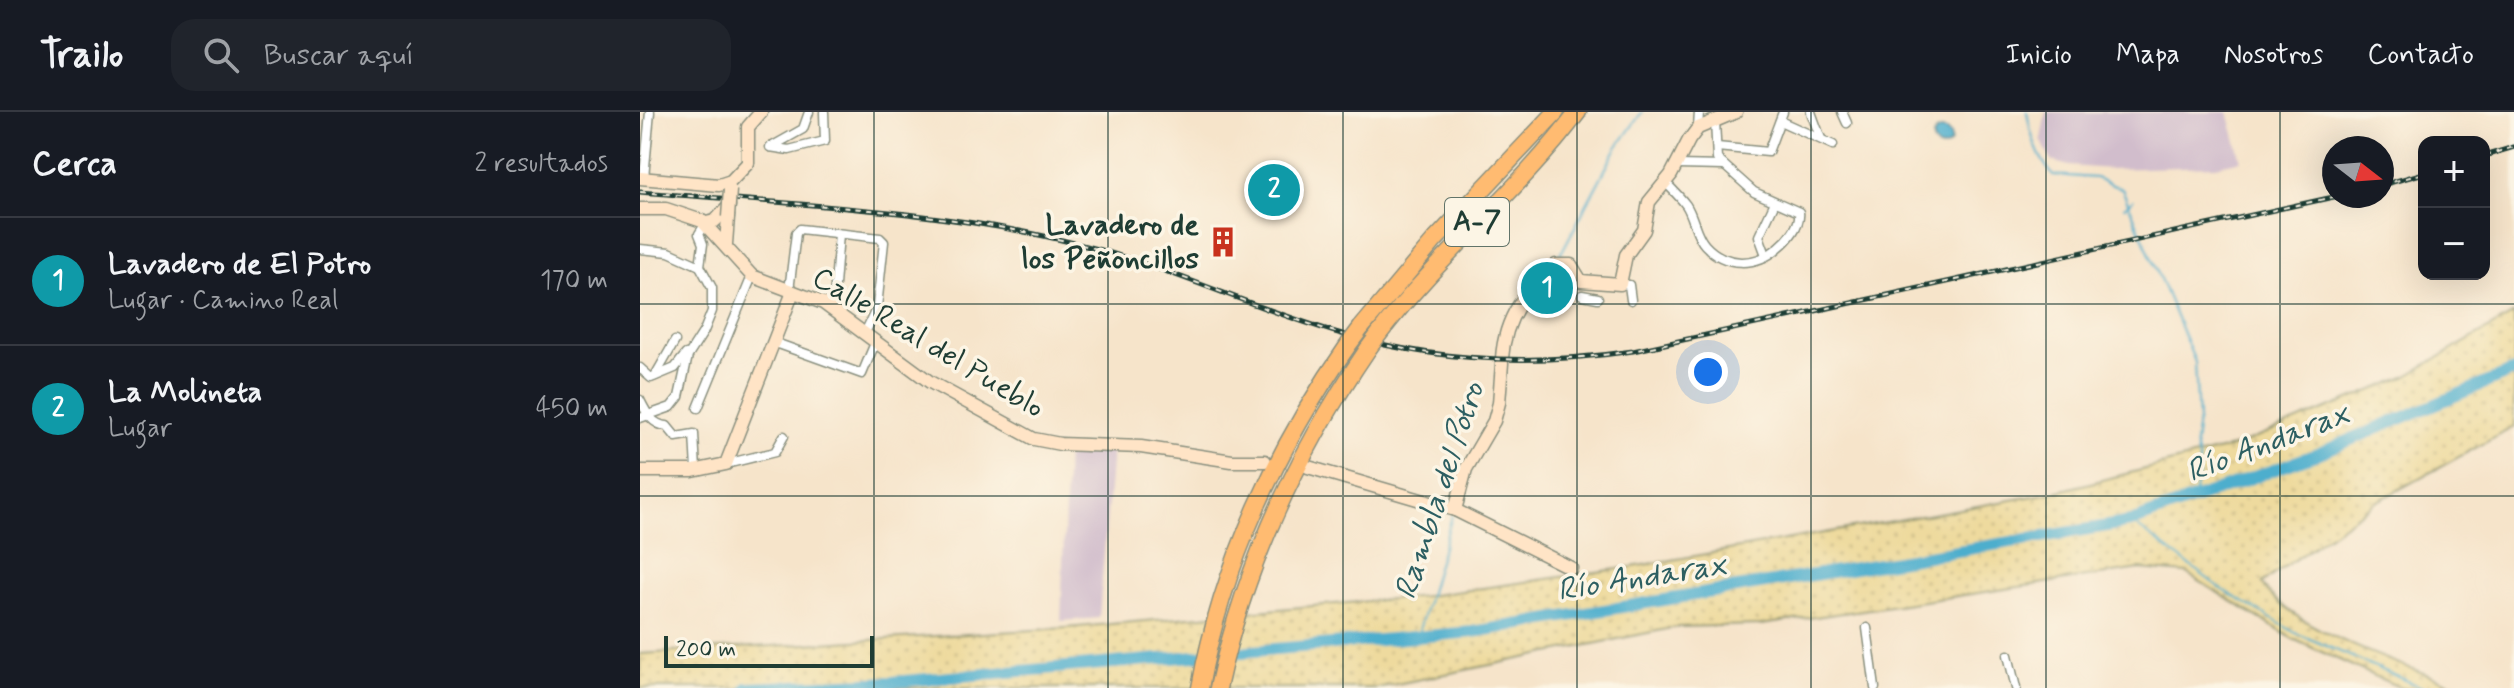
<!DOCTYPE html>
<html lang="es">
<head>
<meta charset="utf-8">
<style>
  :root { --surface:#171b24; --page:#20242c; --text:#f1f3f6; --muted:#9ea1a6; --line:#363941; --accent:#8c9099 }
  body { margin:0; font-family:Mynerve,sans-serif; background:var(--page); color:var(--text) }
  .controls { position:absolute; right:24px; top:24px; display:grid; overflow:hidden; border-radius:16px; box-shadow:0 8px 32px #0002 }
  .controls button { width:72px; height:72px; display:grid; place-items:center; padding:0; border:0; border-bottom:2px solid var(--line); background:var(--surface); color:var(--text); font:40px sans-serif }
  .compass { position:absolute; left:1682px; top:24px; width:72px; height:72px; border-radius:50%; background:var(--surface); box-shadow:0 8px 32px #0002; rotate:107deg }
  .scale { position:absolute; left:24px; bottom:20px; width:210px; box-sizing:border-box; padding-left:8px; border:4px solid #1f3d34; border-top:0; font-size:22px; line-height:28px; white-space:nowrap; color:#1f3d34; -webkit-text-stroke:6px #fcf5e5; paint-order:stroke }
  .you { position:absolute; left:1068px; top:260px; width:28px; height:28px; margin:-20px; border:6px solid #fff; border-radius:50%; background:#1a73e8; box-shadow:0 0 0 12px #1a73e833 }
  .badge { display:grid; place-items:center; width:52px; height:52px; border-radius:50%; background:var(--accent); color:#fff; font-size:26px; font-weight:700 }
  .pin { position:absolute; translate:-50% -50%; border:4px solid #fff; box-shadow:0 2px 8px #0006 }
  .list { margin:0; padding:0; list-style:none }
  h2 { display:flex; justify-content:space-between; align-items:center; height:104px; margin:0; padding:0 32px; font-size:34px }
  h2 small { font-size:26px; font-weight:400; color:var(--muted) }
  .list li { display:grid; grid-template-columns:52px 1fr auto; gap:24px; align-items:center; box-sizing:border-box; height:128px; padding:0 32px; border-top:2px solid var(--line) }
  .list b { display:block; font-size:30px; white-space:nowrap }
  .list p { margin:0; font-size:26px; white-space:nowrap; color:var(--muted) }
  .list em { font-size:26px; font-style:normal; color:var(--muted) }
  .icon { flex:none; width:44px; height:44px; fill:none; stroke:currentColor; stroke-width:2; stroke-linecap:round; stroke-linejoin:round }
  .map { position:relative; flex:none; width:1874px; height:576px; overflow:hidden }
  header { display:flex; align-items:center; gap:48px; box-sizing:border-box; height:112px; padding:0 40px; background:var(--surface); border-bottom:2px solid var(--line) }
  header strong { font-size:38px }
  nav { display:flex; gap:44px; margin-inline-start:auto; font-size:28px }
  .search { width:560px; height:72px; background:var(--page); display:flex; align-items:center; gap:20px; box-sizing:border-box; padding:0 28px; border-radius:24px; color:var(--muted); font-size:30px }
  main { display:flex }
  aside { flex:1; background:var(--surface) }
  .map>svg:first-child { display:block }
  .industrial { fill:#d1bdcc }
  .sand { fill:url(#sand-dots); stroke:#868c69; stroke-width:2 }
  .water { fill:url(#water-ripples); stroke:#367680; stroke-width:2 }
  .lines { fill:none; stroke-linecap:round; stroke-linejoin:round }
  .stream { stroke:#4eaecd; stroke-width:2 }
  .river { stroke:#4eaecd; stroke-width:12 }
  .street-casing { stroke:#8a907f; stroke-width:11 }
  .secondary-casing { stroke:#8a907f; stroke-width:15 }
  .highway-casing { stroke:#8a907f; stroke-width:19 }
  .street { stroke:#fff; stroke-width:8 }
  .secondary { stroke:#ffe4c6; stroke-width:12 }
  .highway { stroke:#ffbb71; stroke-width:16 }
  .rail-casing { stroke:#1f3d34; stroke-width:5 }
  .rail { stroke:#fcf5e5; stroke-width:2; stroke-dasharray:6; stroke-linecap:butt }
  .secondary-bridge-casing { stroke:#8a907f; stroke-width:15; stroke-linecap:butt }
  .highway-bridge-casing { stroke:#8a907f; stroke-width:19; stroke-linecap:butt }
  .secondary-bridge { stroke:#ffe4c6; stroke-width:12 }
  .highway-bridge { stroke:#ffbb71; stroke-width:16 }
  .grid { fill:none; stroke:#1f3d34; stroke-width:2; stroke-opacity:0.55 }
  .labels { text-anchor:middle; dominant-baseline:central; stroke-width:7; stroke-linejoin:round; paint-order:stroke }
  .shield { fill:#fcf5e5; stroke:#617469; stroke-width:2 }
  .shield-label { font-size:28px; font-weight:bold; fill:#1f3d34 }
  .poi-label { font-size:30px; font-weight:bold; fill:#1f3d34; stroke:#fcf5e5; text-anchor:end }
  .street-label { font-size:30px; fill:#1f3d34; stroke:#fcf5e5 }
  .water-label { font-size:32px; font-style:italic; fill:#2d5f62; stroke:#fcf5e5 }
</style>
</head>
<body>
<header>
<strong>Trailo</strong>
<div class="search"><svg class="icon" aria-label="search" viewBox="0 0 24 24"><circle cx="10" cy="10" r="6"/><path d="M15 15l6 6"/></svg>Buscar aquí</div>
<nav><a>Inicio</a><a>Mapa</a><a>Nosotros</a><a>Contacto</a></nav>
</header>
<main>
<aside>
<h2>Cerca<small>2 resultados</small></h2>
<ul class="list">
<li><span class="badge" style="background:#0f9aa8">1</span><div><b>Lavadero de El Potro</b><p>Lugar · Camino Real</p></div><em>170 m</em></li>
<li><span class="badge" style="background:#0f9aa8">2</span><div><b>La Molineta</b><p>Lugar</p></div><em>450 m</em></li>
</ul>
</aside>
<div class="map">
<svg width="1874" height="576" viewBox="0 0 1874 576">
  <defs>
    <pattern id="sand-dots" width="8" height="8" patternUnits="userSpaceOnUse" patternTransform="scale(2)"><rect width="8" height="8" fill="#eeda9e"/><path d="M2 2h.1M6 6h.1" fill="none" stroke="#ccbc89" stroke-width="1.8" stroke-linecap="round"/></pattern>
    <pattern id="water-ripples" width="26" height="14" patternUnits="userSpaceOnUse" patternTransform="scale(2)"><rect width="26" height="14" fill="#4eaecd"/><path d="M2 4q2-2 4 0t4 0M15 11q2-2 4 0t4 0" fill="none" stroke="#408fa7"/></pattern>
  </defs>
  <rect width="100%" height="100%" fill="#fcf5e5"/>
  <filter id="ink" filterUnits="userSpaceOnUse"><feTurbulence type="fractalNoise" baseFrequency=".0125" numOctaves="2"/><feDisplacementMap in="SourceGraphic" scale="16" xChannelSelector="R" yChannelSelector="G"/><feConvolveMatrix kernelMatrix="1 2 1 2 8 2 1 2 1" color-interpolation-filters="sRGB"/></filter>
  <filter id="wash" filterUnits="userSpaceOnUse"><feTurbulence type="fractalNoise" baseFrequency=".006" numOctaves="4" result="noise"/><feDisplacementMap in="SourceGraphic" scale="32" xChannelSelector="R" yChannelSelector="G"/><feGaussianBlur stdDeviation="1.8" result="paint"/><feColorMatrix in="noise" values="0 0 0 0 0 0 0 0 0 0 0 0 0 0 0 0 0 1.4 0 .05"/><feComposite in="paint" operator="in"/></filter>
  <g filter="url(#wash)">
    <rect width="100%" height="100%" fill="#f6e4ca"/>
    <!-- industrial -->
    <g class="industrial">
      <path d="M1406,0H1588L1601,48L1576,54L1471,57L1429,54L1411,49L1401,27Z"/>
      <path d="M427,336L472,337L459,506L421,509Z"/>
    </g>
    <!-- sand -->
    <path class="sand" d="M1874,202V315L1734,391L1622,471C1645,516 1776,558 1825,576H1761L1653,527L1546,461L1500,457L1121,513L1037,515L737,576H0V542L426,516L786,484L992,455L1411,381L1596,334L1765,265Z"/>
    <!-- water -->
    <circle class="water" cx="1302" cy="27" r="9"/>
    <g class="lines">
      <!-- stream -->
      <g class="stream">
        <path d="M1387,0C1391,23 1397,45 1413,63L1456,66L1482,77L1490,95L1555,250L1558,308L1555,332L1560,357L1553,388"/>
        <path d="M1484,95L1493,88"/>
        <path d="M918,147L976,37L1002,0"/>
        <path d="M1491,410L1583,478L1654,520L1784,576"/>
        <path d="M777,525L812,404"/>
      </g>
      <!-- river -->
      <path class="river" d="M107,576L253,570L833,520L1491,410L1677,342L1874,259"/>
    </g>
  </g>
  <g filter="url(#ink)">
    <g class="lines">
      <!-- street casing -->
      <g class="street-casing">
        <g id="street">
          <path d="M1171,0L1181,27"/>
          <path d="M1202,0L1207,11"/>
          <path d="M1140,9L1193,33"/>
          <path d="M1058,16L1059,0"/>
          <path d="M130,35L149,38L185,29L184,0"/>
          <path d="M131,35L163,17L169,0"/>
          <path d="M1077,35L1128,40L1143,0"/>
          <path d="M1037,53L1084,54"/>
          <path d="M4,66L10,0"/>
          <path d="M1025,70C1032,77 1040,85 1046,93C1054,105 1055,122 1065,133C1085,155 1116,155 1138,136C1148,128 1161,113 1159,100L1114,80L1077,47L1075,9"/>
          <path d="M0,137L29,140L60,154"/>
          <path d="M1126,143L1119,124L1135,90"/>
          <path d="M980,172L989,173L991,188"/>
          <path d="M149,179L156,121L160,117L240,126L244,130L237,195L225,221"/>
          <path d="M942,183L958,186"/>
          <path d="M193,199L199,122"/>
          <path d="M133,230L222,262L235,231"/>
          <path d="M0,256L11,266L35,256L46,242"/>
          <path d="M15,264L35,229"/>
          <path d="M0,288C6,300 12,313 27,314L36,325L54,322L56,358"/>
          <path d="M58,296L112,164"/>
          <path d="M0,306L31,295L39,285L48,244L64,219L72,199V176L60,154L63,132L59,122L66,111"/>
          <path d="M86,352L135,340L144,324"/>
          <path d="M1227,516L1235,576"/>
          <path d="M1368,543L1376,576"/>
        </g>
      </g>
      <!-- secondary casing -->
      <g class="secondary-casing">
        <g id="secondary">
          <path d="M0,66L79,73L91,69L108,51V15L121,0"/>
          <path d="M0,97H26L62,109L112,164L183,191L290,270L394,327L420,332L501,335L592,349H625"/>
          <path d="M66,111L75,109L89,94"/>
          <path d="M86,132L88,105"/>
          <path d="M862,246C865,204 885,180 916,153H931L941,169L980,172L986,143L1004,118L1009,90L1031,63L1049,28L1058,16L1096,0"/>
          <path d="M668,355L815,398L931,456"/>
          <path d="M0,359H53L86,352L153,180"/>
          <path d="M815,398L826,357L854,309L859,291L862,251"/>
        </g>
      </g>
      <!-- highway casing -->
      <g class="highway-casing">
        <g id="highway">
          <path d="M721,216L795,128L916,0"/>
          <path d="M739,222C799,143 878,80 938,0"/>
          <path d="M560,576C582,453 638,333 709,232"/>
          <path d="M578,576C605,453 657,341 728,237"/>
        </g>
      </g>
      <!-- street -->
      <use href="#street" class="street"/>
      <!-- secondary -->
      <use href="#secondary" class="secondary"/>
      <!-- highway -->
      <use href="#highway" class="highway"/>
      <!-- rail casing -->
      <g class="rail-casing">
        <g id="rail">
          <path d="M1844,44L1874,35"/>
          <path d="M1742,73L1784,61"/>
          <path d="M0,80C145,92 296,96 438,132C526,154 608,194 695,220C793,250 892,254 993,239L1698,84"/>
        </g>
      </g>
      <!-- rail -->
      <use href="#rail" class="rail"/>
      <!-- secondary-bridge casing -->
      <g class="secondary-bridge-casing">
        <path id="secondary-bridge" d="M88,105L90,78"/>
      </g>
      <!-- highway-bridge casing -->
      <g class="highway-bridge-casing">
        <g id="highway-bridge">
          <path d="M709,232L721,216"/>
          <path d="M728,237L739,222"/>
        </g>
      </g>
      <!-- secondary-bridge -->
      <use href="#secondary-bridge" class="secondary-bridge"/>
      <!-- highway-bridge -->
      <use href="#highway-bridge" class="highway-bridge"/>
    </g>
  </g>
  <!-- grid -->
  <path class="grid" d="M234,0V576M468,0V576M703,0V576M937,0V576M1171,0V576M1406,0V576M1640,0V576M0,192H1874M0,384H1874"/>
  <!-- icons -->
  <defs>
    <g id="building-bare" transform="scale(2.4)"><path d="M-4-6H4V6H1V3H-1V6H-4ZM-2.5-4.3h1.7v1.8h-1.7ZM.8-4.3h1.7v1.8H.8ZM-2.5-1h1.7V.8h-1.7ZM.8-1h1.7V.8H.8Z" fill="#c8321e" stroke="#fcf5e5" stroke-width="2.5" paint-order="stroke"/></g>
  </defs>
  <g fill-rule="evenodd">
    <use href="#building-bare" x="583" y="130"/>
  </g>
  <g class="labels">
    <!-- shield labels -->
    <rect class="shield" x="805" y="86" width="64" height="48" rx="6"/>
    <g class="shield-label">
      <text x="837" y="110">A-7</text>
    </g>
    <!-- poi labels -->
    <g class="poi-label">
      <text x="559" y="113">Lavadero de<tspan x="559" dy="34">los Peñoncillos</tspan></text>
    </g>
    <!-- street labels -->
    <g class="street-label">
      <text transform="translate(288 231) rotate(31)">Calle Real del Pueblo</text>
    </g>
    <!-- water labels -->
    <g class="water-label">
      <text transform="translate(1628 331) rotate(-21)">Río Andarax</text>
      <text transform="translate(800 379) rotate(-72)">Rambla del Potro</text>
      <text transform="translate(1002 466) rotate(-9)">Río Andarax</text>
    </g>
  </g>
</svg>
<div class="controls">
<button>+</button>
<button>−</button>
</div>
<svg class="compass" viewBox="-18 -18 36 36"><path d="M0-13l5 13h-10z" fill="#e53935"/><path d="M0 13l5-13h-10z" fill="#9ea1a6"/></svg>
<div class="scale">200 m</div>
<div class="you"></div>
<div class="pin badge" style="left:907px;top:176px;background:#0f9aa8">1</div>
<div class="pin badge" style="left:634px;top:78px;background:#0f9aa8">2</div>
</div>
</main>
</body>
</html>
